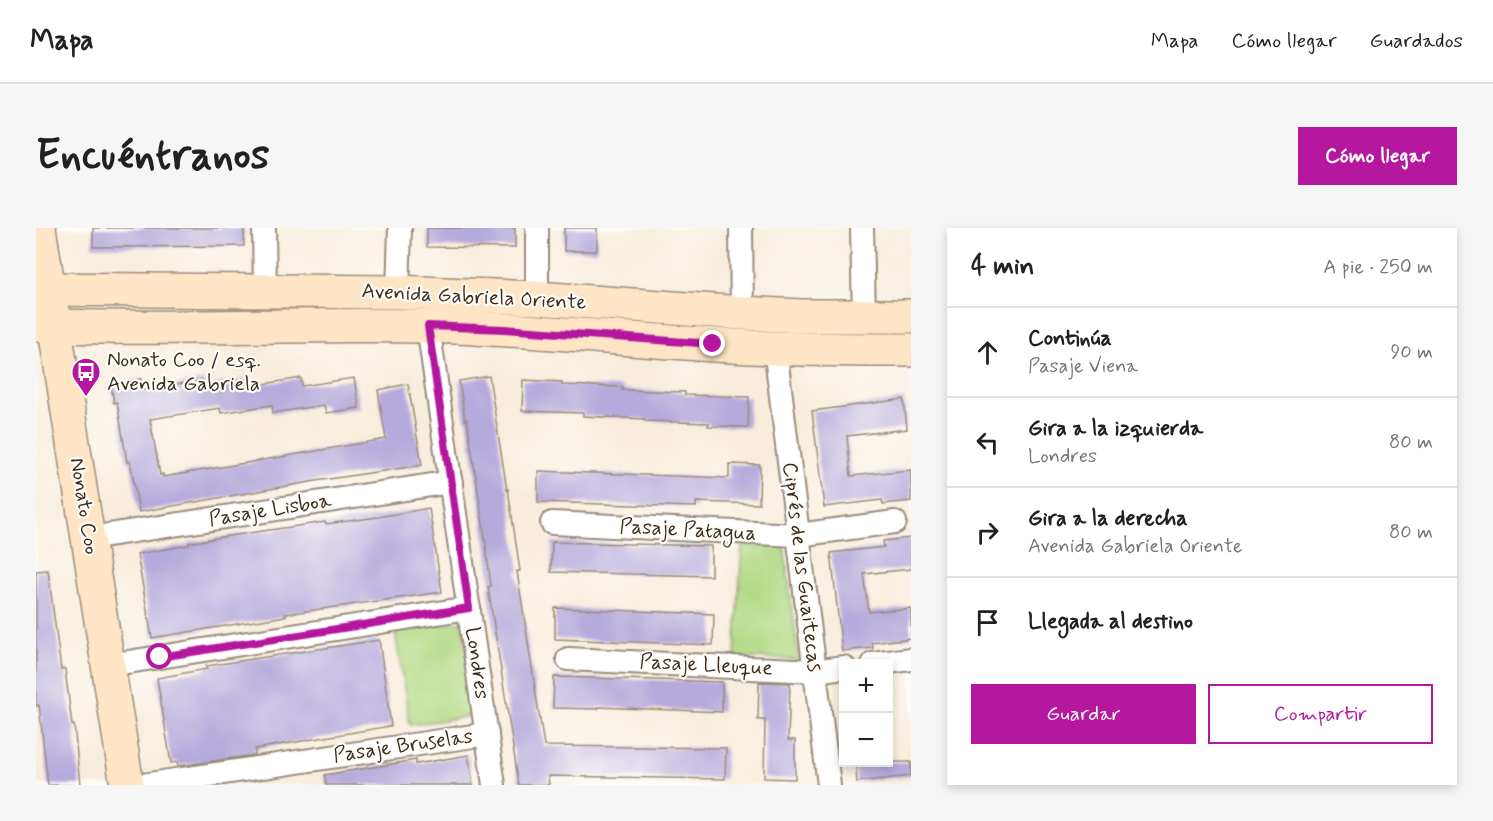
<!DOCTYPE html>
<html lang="es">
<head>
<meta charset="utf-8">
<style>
  :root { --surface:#fff; --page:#f6f6f6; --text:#202124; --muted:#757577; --line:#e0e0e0; --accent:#b5179e }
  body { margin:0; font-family:Mynerve,sans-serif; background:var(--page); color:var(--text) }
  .controls { position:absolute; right:18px; bottom:18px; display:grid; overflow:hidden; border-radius:0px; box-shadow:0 3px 9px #0003 }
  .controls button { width:54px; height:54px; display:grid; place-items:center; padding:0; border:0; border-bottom:2px solid var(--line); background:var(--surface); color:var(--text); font:30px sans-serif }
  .stop { position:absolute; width:18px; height:18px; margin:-14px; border:4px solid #b5179e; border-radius:50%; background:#fff }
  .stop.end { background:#b5179e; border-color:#fff; box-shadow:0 2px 6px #0008 }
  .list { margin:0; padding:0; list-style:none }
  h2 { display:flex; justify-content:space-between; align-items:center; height:78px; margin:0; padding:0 24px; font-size:26px }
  h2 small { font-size:20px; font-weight:400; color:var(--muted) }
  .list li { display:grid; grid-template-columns:39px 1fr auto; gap:18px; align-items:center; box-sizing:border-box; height:90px; padding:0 24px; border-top:2px solid var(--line) }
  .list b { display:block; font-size:22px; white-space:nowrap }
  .list p { margin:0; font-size:20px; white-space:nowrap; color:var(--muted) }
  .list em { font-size:20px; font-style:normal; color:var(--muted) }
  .actions { display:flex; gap:12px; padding:18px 24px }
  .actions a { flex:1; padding:14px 0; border:2px solid var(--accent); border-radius:0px; text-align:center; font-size:21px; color:var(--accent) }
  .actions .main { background:var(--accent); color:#fff }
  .icon { flex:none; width:33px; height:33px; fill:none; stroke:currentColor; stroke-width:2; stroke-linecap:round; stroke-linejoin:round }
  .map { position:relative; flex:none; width:875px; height:557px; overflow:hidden; border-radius:0px }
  header { display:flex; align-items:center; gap:36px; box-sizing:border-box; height:84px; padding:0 30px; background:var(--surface); border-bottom:2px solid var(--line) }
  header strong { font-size:28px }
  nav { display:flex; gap:33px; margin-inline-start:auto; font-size:21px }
  .intro { display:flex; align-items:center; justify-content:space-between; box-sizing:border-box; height:144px; padding:0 36px }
  h1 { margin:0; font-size:42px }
  .button { padding:15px 27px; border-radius:0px; background:var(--accent); color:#fff; font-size:21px; font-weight:700 }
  main { display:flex; gap:36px; padding:0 36px }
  aside { flex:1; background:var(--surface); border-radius:0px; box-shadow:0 3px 9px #0003 }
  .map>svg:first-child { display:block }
  .green { fill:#b1d983; stroke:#768250; stroke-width:1.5 }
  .building { fill:#b5aadc }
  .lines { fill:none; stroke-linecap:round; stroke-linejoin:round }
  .street-casing { stroke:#9a8c7d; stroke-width:26 }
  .secondary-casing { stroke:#9a8c7d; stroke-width:36 }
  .street { stroke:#fff; stroke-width:22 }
  .secondary { stroke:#fee5c5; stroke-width:33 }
  .route { stroke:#b5179e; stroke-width:8 }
  .labels { text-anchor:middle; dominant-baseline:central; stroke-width:4.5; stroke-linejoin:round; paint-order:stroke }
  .street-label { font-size:21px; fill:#3b2a1e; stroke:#fdfcf7 }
  .poi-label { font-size:21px; fill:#3b2a1e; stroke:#fdfcf7; text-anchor:start }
</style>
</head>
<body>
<header>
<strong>Mapa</strong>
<nav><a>Mapa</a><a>Cómo llegar</a><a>Guardados</a></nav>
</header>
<div class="intro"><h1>Encuéntranos</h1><a class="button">Cómo llegar</a></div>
<main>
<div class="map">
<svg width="875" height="557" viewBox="0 0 875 557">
  <rect width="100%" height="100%" fill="#fdfcf7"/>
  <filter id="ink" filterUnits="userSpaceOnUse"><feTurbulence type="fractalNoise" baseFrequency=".0167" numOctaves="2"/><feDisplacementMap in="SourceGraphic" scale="12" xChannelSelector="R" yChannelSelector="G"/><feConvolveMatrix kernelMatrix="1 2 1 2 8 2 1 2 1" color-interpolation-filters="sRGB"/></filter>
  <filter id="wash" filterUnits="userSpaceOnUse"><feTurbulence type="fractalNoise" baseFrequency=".008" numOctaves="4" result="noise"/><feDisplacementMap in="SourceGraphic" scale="24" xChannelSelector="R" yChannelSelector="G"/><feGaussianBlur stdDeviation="1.35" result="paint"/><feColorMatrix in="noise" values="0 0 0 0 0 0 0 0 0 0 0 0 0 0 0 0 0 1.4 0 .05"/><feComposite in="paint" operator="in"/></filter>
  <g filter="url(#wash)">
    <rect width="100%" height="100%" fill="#f8eddc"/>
    <!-- green -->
    <g class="green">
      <path d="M706,318H748L763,432L699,429Z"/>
      <path d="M426,394L441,487L374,497L359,404Z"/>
    </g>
    <g id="blocks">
      <!-- building -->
      <g class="building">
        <path d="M57,0H208V18L57,19Z"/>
        <path d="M391,0H479V20L391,19Z"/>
        <rect x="528" y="0" width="33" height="23"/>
        <path d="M453,148L471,262L472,261L484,343H481L508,518L690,520L689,551L512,548L513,557H483L452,359L455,358L449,310L431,191L429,192L423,153Z"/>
        <path d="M265,150L266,158L318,150L323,180L290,185L288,177L237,185L236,177L185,185L184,180L114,191L124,247L127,246V249L350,211L342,162L372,156L386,237L280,253L103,284L94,233L91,234L81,174L78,175L75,157L105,151L107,162L167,152L168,158L213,151L215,158Z"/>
        <path d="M487,152L526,154V157L587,159L586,162L649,164V167L713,169L712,199L672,198L673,195L609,193V191L547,188V185L486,183Z"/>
        <path d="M868,171L871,201L811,208L815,248L875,242V273L847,276L846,272L788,279L776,183Z"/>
        <path d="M693,236L724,237L723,276L660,274V279L502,274V243L693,250Z"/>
        <path d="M393,280L406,364L249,386L250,388L116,410L101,326L153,317V315L186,309L289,294L290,296L342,289Z"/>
        <path d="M875,310V341L828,346L833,384L875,380V410L836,415L837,420L806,423L795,325L848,319L847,313Z"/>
        <path d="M516,314L675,318V348L515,344Z"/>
        <path d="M12,342L25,442L29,441L36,497H38L44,557H12L3,477L0,478V343Z"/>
        <path d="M519,380L678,386L677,417L519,411Z"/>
        <path d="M343,412L355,498L219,521V527L142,538L141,534L135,535L121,450L171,441L170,438Z"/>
        <path d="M518,449L686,454V484L562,479V481L517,480Z"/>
        <path d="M723,454L754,455L752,512H759V551L728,550L729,492H722Z"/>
        <path d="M432,527L437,557H290L289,547L380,532V536Z"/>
        <path d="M819,534H875V548L821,554Z"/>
      </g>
    </g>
  </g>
  <g filter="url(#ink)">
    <use href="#blocks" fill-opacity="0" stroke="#9a8c7d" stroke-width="1.5"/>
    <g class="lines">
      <!-- street casing -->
      <g class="street-casing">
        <g id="street">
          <path d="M228,0L229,63"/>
          <path d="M705,0L706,85"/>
          <path d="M826,0L828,88"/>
          <path d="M362,64L364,0"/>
          <path d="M501,70V0"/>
          <path d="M392,98L458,557"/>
          <path d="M739,120L793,557"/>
          <path d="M516,295L762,307L859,294"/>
          <path d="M53,310L415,254"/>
          <path d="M532,431L778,443L808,439"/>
          <path d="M837,436L875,431"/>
          <path d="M73,437L433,380"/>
          <path d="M106,557L451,506"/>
        </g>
      </g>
      <!-- secondary casing -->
      <g class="secondary-casing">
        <g id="secondary">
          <path d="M3,0L91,557"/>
          <path d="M0,61L362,64L501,70L706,85L766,88H875"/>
          <path d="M0,97C130,103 260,95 390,98C507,101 623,116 739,120C784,122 830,122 875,122"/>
        </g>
      </g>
      <!-- street -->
      <use href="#street" class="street"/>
      <!-- secondary -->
      <use href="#secondary" class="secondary"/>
    </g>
  </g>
  <g class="lines" filter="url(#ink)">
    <!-- route -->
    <path class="route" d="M124,429L433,380L392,98L468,101L677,116"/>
  </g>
  <!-- icons -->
  <defs>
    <g id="bus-pin" transform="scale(1.5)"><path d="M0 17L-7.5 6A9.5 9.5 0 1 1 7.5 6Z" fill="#b5179e" stroke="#fdfcf7"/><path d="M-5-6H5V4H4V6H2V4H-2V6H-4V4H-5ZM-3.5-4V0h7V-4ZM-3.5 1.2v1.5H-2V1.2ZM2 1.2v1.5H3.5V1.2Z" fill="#fff"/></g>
  </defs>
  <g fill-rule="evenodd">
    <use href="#bus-pin" x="50" y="144"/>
  </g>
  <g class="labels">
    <!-- street labels -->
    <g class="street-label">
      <text transform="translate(438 69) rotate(3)">Avenida Gabriela Oriente</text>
      <text transform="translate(48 278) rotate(81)">Nonato Coo</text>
      <text transform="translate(234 282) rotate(-9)">Pasaje Lisboa</text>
      <text transform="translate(652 302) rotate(3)">Pasaje Patagua</text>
      <text transform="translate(766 339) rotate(83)">Ciprés de las Guaitecas</text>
      <text transform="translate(441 435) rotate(82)">Londres</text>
      <text transform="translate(670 437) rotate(3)">Pasaje Lleuque</text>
      <text transform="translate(367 518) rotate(-8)">Pasaje Bruselas</text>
    </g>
    <!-- poi labels -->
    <g class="poi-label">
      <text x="71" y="132">Nonato Coo / esq.<tspan x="71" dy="24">Avenida Gabriela</tspan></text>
    </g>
  </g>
</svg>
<div class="controls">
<button>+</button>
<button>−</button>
</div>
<div class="stop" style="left:124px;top:429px"></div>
<div class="stop end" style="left:677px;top:116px"></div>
</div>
<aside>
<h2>4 min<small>A pie · 250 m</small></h2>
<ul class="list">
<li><svg class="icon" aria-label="ahead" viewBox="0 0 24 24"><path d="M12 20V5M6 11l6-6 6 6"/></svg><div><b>Continúa</b><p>Pasaje Viena</p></div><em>90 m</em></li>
<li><svg class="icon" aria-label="left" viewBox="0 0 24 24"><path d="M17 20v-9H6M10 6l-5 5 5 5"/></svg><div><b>Gira a la izquierda</b><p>Londres</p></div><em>80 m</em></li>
<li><svg class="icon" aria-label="right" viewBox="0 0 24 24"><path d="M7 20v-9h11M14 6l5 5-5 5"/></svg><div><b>Gira a la derecha</b><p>Avenida Gabriela Oriente</p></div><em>80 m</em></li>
<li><svg class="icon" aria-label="arrive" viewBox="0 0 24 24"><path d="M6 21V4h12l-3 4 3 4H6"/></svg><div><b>Llegada al destino</b></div></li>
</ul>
<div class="actions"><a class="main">Guardar</a><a>Compartir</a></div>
</aside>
</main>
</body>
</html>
